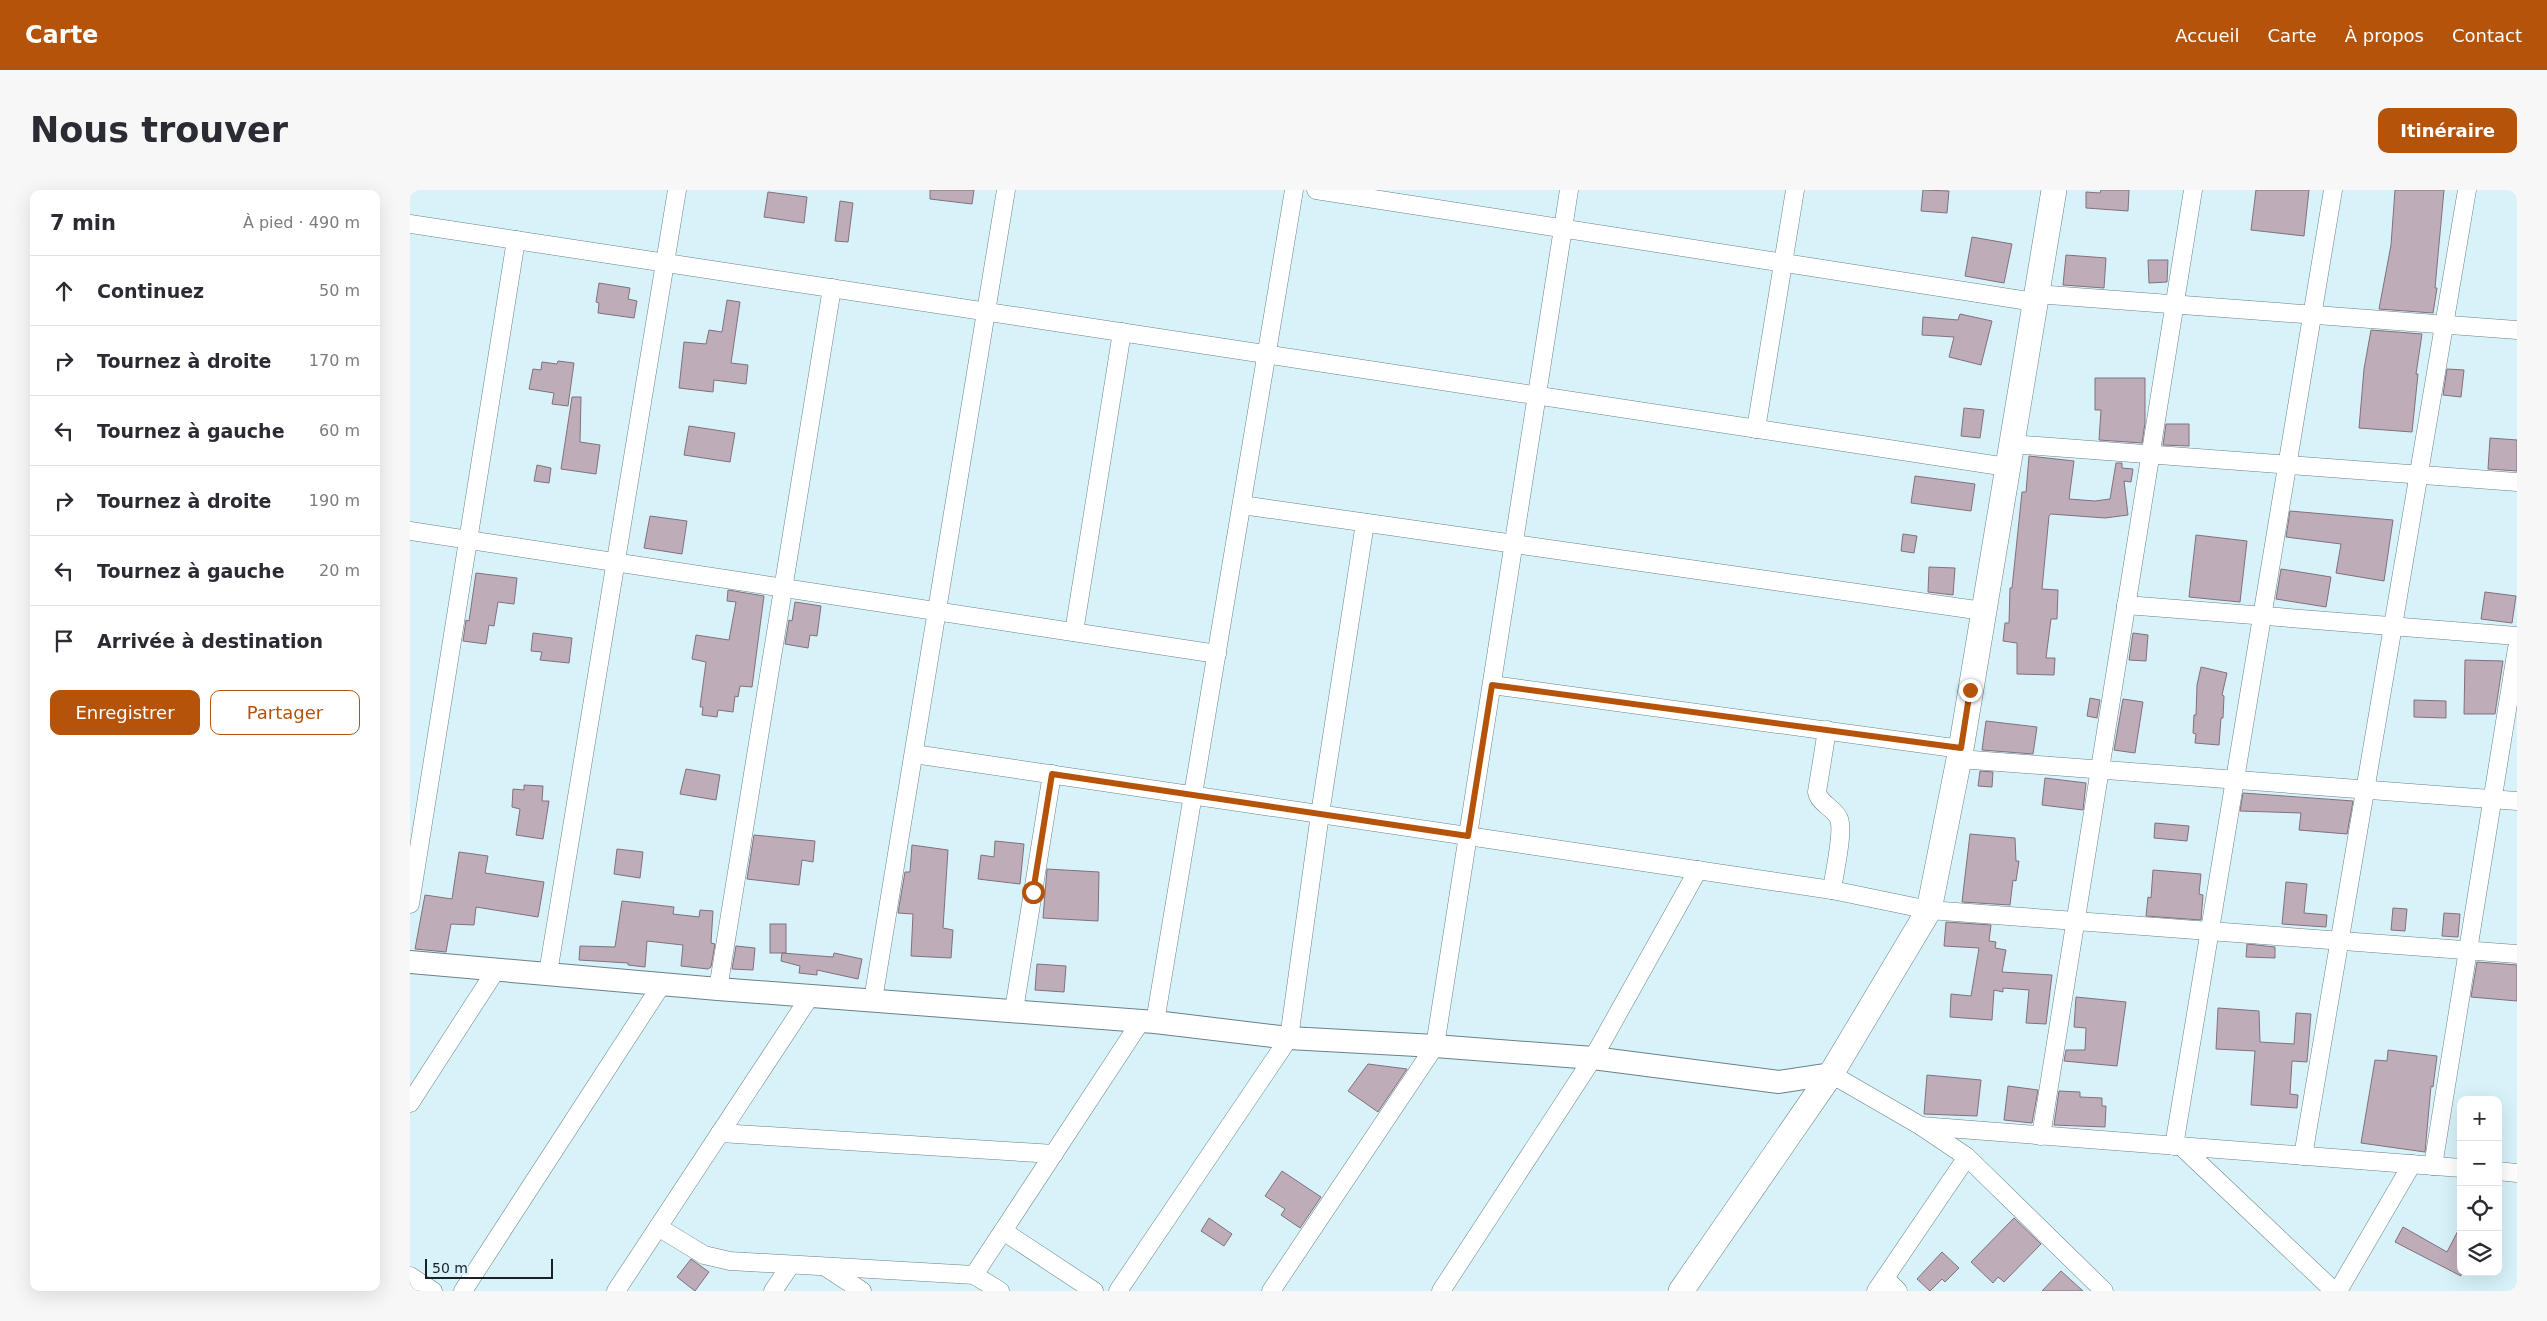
<!DOCTYPE html>
<html lang="fr">
<head>
<meta charset="utf-8">
<style>
  :root { --surface:#fff; --page:#f7f7f7; --text:#2b2b33; --muted:#7c7c81; --line:#e1e1e2; --accent:#b45309 }
  body { margin:0; font-family:"DejaVu Sans",sans-serif; background:var(--page); color:var(--text) }
  .controls { position:absolute; right:15px; bottom:15px; display:grid; overflow:hidden; border-radius:10px; box-shadow:0 5px 20px #0002 }
  .controls button { width:45px; height:45px; display:grid; place-items:center; padding:0; border:0; border-bottom:1px solid var(--line); background:var(--surface); color:var(--text); font:25px sans-serif }
  .scale { position:absolute; left:15px; bottom:12px; width:128px; box-sizing:border-box; padding-left:5px; border:2px solid #182124; border-top:0; font-size:14px; line-height:18px; white-space:nowrap; color:#182124; -webkit-text-stroke:4px #d8f2fa; paint-order:stroke }
  .stop { position:absolute; width:15px; height:15px; margin:-11px; border:4px solid #b45309; border-radius:50%; background:#fff }
  .stop.end { background:#b45309; border-color:#fff; box-shadow:0 1px 5px #0008 }
  .list { margin:0; padding:0; list-style:none }
  h2 { display:flex; justify-content:space-between; align-items:center; height:65px; margin:0; padding:0 20px; font-size:21px }
  h2 small { font-size:16px; font-weight:400; color:var(--muted) }
  .list li { display:grid; grid-template-columns:32px 1fr auto; gap:15px; align-items:center; box-sizing:border-box; height:70px; padding:0 20px; border-top:1px solid var(--line) }
  .list b { display:block; font-size:19px; white-space:nowrap }
  .list em { font-size:16px; font-style:normal; color:var(--muted) }
  .actions { display:flex; gap:10px; padding:15px 20px }
  .actions a { flex:1; padding:11px 0; border:1px solid var(--accent); border-radius:10px; text-align:center; font-size:18px; color:var(--accent) }
  .actions .main { background:var(--accent); color:#fff }
  .icon { flex:none; width:28px; height:28px; fill:none; stroke:currentColor; stroke-width:2; stroke-linecap:round; stroke-linejoin:round }
  .map { position:relative; flex:none; width:2107px; height:1101px; overflow:hidden; border-radius:10px }
  header { display:flex; align-items:center; gap:30px; box-sizing:border-box; height:70px; padding:0 25px; background:var(--accent); color:#fff }
  header strong { font-size:24px }
  nav { display:flex; gap:28px; margin-inline-start:auto; font-size:18px }
  .intro { display:flex; align-items:center; justify-content:space-between; box-sizing:border-box; height:120px; padding:0 30px }
  h1 { margin:0; font-size:35px }
  .button { padding:12px 22px; border-radius:10px; background:var(--accent); color:#fff; font-size:18px; font-weight:700 }
  main { display:flex; gap:30px; padding:0 30px }
  aside { flex:1; background:var(--surface); border-radius:10px; box-shadow:0 5px 20px #0002 }
  .map>svg:first-child { display:block }
  .building { fill:#bfacb9; stroke:#82707c }
  .lines { fill:none; stroke-linecap:round; stroke-linejoin:round }
  .minor-casing { stroke:#6a8188; stroke-width:19 }
  .tertiary-casing { stroke:#6a8188; stroke-width:24 }
  .secondary-casing { stroke:#6a8188; stroke-width:26 }
  .minor { stroke:#fff; stroke-width:18 }
  .tertiary { stroke:#fff; stroke-width:22 }
  .secondary { stroke:#fff; stroke-width:25 }
  .route { stroke:#b45309; stroke-width:6 }
</style>
</head>
<body>
<header>
<strong>Carte</strong>
<nav><a>Accueil</a><a>Carte</a><a>À propos</a><a>Contact</a></nav>
</header>
<div class="intro"><h1>Nous trouver</h1><a class="button">Itinéraire</a></div>
<main>
<aside>
<h2>7 min<small>À pied · 490 m</small></h2>
<ul class="list">
<li><svg class="icon" aria-label="ahead" viewBox="0 0 24 24"><path d="M12 20V5M6 11l6-6 6 6"/></svg><div><b>Continuez</b></div><em>50 m</em></li>
<li><svg class="icon" aria-label="right" viewBox="0 0 24 24"><path d="M7 20v-9h11M14 6l5 5-5 5"/></svg><div><b>Tournez à droite</b></div><em>170 m</em></li>
<li><svg class="icon" aria-label="left" viewBox="0 0 24 24"><path d="M17 20v-9H6M10 6l-5 5 5 5"/></svg><div><b>Tournez à gauche</b></div><em>60 m</em></li>
<li><svg class="icon" aria-label="right" viewBox="0 0 24 24"><path d="M7 20v-9h11M14 6l5 5-5 5"/></svg><div><b>Tournez à droite</b></div><em>190 m</em></li>
<li><svg class="icon" aria-label="left" viewBox="0 0 24 24"><path d="M17 20v-9H6M10 6l-5 5 5 5"/></svg><div><b>Tournez à gauche</b></div><em>20 m</em></li>
<li><svg class="icon" aria-label="arrive" viewBox="0 0 24 24"><path d="M6 21V4h12l-3 4 3 4H6"/></svg><div><b>Arrivée à destination</b></div></li>
</ul>
<div class="actions"><a class="main">Enregistrer</a><a>Partager</a></div>
</aside>
<div class="map">
<svg width="2107" height="1101" viewBox="0 0 2107 1101">
  <rect width="100%" height="100%" fill="#d8f2fa"/>
  <!-- building -->
  <g class="building">
    <path d="M520,0H564L562,14L520,9Z"/>
    <path d="M1513,0L1539,1L1537,23L1511,21Z"/>
    <path d="M1691,0H1719L1718,21L1676,18V2L1690,3Z"/>
    <path d="M1846,0H1899L1894,46L1841,40Z"/>
    <path d="M1985,0H2034L2025,98H2027L2023,123L1969,119L1981,55Z"/>
    <path d="M358,2L397,7L394,33L354,27Z"/>
    <path d="M430,11L443,13L438,52L425,51Z"/>
    <path d="M1562,47L1602,54L1594,93L1555,86Z"/>
    <path d="M1656,65L1696,68L1694,98L1653,95Z"/>
    <path d="M1738,70H1758L1757,92L1739,93Z"/>
    <path d="M189,93L220,98L218,109L227,111L224,128L188,123L189,113L186,112Z"/>
    <path d="M317,110L330,112L321,173L338,175L336,194L304,190L303,202L269,198L274,152L296,154L299,140L312,142Z"/>
    <path d="M1550,124L1582,131L1571,175L1539,167L1544,147L1512,145L1513,127L1548,130Z"/>
    <path d="M1961,140L2012,144L2006,184H2008L2002,242L1949,238L1954,179Z"/>
    <path d="M148,171L164,173L158,216L142,214L144,203L119,199L123,179L131,180L132,172L147,174Z"/>
    <path d="M2037,179L2054,180L2051,207L2033,205Z"/>
    <path d="M1685,188H1735V233L1732,253L1689,250L1691,220H1685Z"/>
    <path d="M162,207H171L170,252L190,255L186,284L151,279Z"/>
    <path d="M1554,218L1574,220L1570,248L1551,246Z"/>
    <path d="M1756,234H1779V256L1753,255Z"/>
    <path d="M279,236L325,243L320,272L274,265Z"/>
    <path d="M2080,248L2107,250V281L2078,279Z"/>
    <path d="M1619,266L1664,271L1659,309L1685,311L1700,309L1706,273H1712V278L1723,279L1721,292L1714,291L1718,325L1695,328L1641,324L1639,326L1632,399L1648,400L1647,429H1641L1636,468H1645L1644,485L1607,484V453L1593,451L1595,433H1599L1600,398H1602L1612,302H1616Z"/>
    <path d="M127,275L141,278L139,293L124,291Z"/>
    <path d="M1505,286L1565,294L1561,321L1501,313Z"/>
    <path d="M1880,321L1983,330L1974,391L1926,383L1931,354L1876,347Z"/>
    <path d="M240,326L277,331L272,364L234,358Z"/>
    <path d="M1493,344L1507,346L1504,363L1491,361Z"/>
    <path d="M1786,345L1837,351L1830,412L1779,407Z"/>
    <path d="M1519,377L1545,378L1543,405L1518,402Z"/>
    <path d="M1871,379L1921,387L1916,417L1866,409Z"/>
    <path d="M66,383L107,388L104,414L88,412L84,436L79,435L76,454L53,451L56,430L59,431Z"/>
    <path d="M318,400L354,406L342,497L330,496L328,507L325,506L323,522L308,520L307,527L292,525L293,517H290L296,472L282,469L286,445L319,450L326,412L317,411Z"/>
    <path d="M2075,402L2106,406L2102,433L2071,429Z"/>
    <path d="M385,412L411,416L407,446L400,445L398,458L375,454L379,430L382,431Z"/>
    <path d="M123,443L162,448L159,473L130,470L132,462L121,461Z"/>
    <path d="M1723,443L1738,445L1736,471L1719,470Z"/>
    <path d="M2055,470L2093,471L2085,524H2054Z"/>
    <path d="M1791,477L1817,483L1812,505L1814,506L1813,528H1811L1809,555L1785,553L1786,544L1783,543L1784,525H1786L1787,495Z"/>
    <path d="M1680,508L1690,510L1687,528L1677,526Z"/>
    <path d="M1713,509L1733,512L1725,563L1704,560Z"/>
    <path d="M2004,510L2036,511V528L2004,527Z"/>
    <path d="M1576,531L1627,537L1623,564L1572,560Z"/>
    <path d="M276,579L310,585L306,610L270,604Z"/>
    <path d="M1570,581L1583,582L1582,597L1568,596Z"/>
    <path d="M1635,588L1676,593L1673,620L1632,615Z"/>
    <path d="M114,595L133,596L132,611H139L133,649L106,645L110,619L102,617L103,599L114,600Z"/>
    <path d="M1833,603L1943,611L1937,644L1889,640L1891,623L1830,621Z"/>
    <path d="M1745,633L1779,636L1777,651L1744,648Z"/>
    <path d="M1560,644L1605,648L1606,671H1609L1606,691L1603,690L1600,715L1552,712Z"/>
    <path d="M344,645L405,651L403,672L392,670L389,695L337,689Z"/>
    <path d="M585,651L614,654L610,694L568,689L571,665L584,667Z"/>
    <path d="M502,655L538,660L533,738L543,740L541,768L501,766L503,724L488,723L495,682H500Z"/>
    <path d="M207,659L233,662L230,688L204,684Z"/>
    <path d="M49,662L78,666L75,683L134,692L128,727L66,717L64,735L41,734L36,762L5,759L15,705L42,709Z"/>
    <path d="M637,679L689,682L688,731L633,728Z"/>
    <path d="M1743,680L1791,684L1789,704L1793,705L1791,730L1736,726L1738,707L1741,708Z"/>
    <path d="M1876,692L1897,694L1894,723L1917,725L1916,737L1872,734Z"/>
    <path d="M212,711L264,717L263,724L289,727L290,720L303,721L301,753L305,754L301,777L298,779L271,776L273,755L237,751L235,777L218,775V773L169,770L170,756L205,757Z"/>
    <path d="M1983,718L1997,719L1995,741L1981,740Z"/>
    <path d="M2034,723L2050,724L2048,747L2032,746Z"/>
    <path d="M1536,732L1581,735L1579,751L1586,752L1585,758L1596,760L1592,782L1642,785L1636,834L1616,833L1619,800L1593,798V802L1584,800L1582,830L1540,827L1541,804L1561,806L1569,758L1534,756Z"/>
    <rect x="360" y="734" width="16" height="29"/>
    <path d="M1837,754L1865,757V768L1836,767Z"/>
    <path d="M326,756L345,758L343,780L322,779Z"/>
    <path d="M372,763L423,767L424,763L452,769L448,789L407,780V785L389,783L390,776L371,771Z"/>
    <path d="M2067,772L2107,775V811L2061,807Z"/>
    <path d="M627,774L656,776L654,802L625,800Z"/>
    <path d="M1666,807L1716,812L1707,876L1654,871L1656,860H1675L1676,838L1664,837Z"/>
    <path d="M1808,818L1849,821L1850,852L1884,854L1886,823L1901,824L1897,872L1882,871L1880,904L1888,905L1887,918L1841,915L1845,861L1806,859Z"/>
    <path d="M1978,860L2027,866L2023,897L2021,896L2015,962L1951,953L1965,870L1977,871Z"/>
    <path d="M958,874L997,879L968,922L938,901Z"/>
    <path d="M1517,885L1571,890L1567,926L1514,924Z"/>
    <path d="M1598,896L1628,900L1622,933L1594,930Z"/>
    <path d="M1649,901L1670,902V907L1692,908V916H1696L1695,937L1644,935Z"/>
    <path d="M872,981L911,1007L890,1038L871,1025L875,1019L855,1006Z"/>
    <path d="M799,1028L822,1044L814,1056L791,1041Z"/>
    <path d="M1604,1028L1631,1054L1594,1092L1588,1087L1583,1093L1561,1072Z"/>
    <path d="M2051,1035V1086L1985,1052L1993,1037L2037,1062Z"/>
    <path d="M1532,1062L1549,1078L1535,1092L1532,1089L1520,1101L1507,1089Z"/>
    <path d="M281,1069L299,1082L285,1101L267,1087Z"/>
    <path d="M1651,1081L1673,1101H1632Z"/>
  </g>
  <g class="lines">
    <!-- minor casing -->
    <g class="minor-casing">
      <g id="minor">
        <path d="M906,0L1625,112"/>
        <path d="M0,34L1597,277"/>
        <path d="M1626,104L2107,140"/>
        <path d="M1346,239L1385,0"/>
        <path d="M1601,254L2107,292"/>
        <path d="M832,315L1573,421"/>
        <path d="M0,341L807,464"/>
        <path d="M1716,415L2107,446"/>
        <path d="M664,442L712,142"/>
        <path d="M1082,495L1551,559"/>
        <path d="M1417,540L1407,602C1410,615 1424,617 1429,629C1434,642 1424,684 1422,700"/>
        <path d="M504,564L1422,700L1519,720L2107,764"/>
        <path d="M1549,569L2107,611"/>
        <path d="M0,714L106,50"/>
        <path d="M138,783L267,0"/>
        <path d="M308,799L422,98"/>
        <path d="M463,810L596,0"/>
        <path d="M604,820L642,584"/>
        <path d="M745,832L884,0"/>
        <path d="M1421,884L1511,936L1557,967L1694,1101"/>
        <path d="M0,913L86,780"/>
        <path d="M1511,936L2051,978"/>
        <path d="M310,943L644,964"/>
        <path d="M1631,946L1783,0"/>
        <path d="M1764,956L1923,0"/>
        <path d="M1772,957L1924,1101"/>
        <path d="M1893,966L2057,0"/>
        <path d="M2023,976L2107,458"/>
        <path d="M2088,981L2107,983"/>
        <path d="M248,1037L294,1065L320,1071L564,1085L590,1101"/>
        <path d="M593,1041L684,1101"/>
        <path d="M417,1078L452,1101"/>
        <path d="M564,1085L731,831"/>
        <path d="M0,1086L23,1101"/>
        <path d="M1475,1088L1488,1101"/>
        <path d="M53,1101L252,794"/>
        <path d="M206,1101L401,805"/>
        <path d="M363,1101L380,1076"/>
        <path d="M708,1101L879,848L910,624L955,333"/>
        <path d="M861,1101L1025,856L1159,0"/>
        <path d="M1031,1101L1183,868L1288,680"/>
        <path d="M1466,1101L1557,967"/>
        <path d="M1928,1101L2002,974"/>
      </g>
    </g>
    <!-- tertiary casing -->
    <g class="tertiary-casing">
      <path id="tertiary" d="M0,772L308,799L745,832L879,848L1025,856L1183,868L1369,892L1421,884"/>
    </g>
    <!-- secondary casing -->
    <g class="secondary-casing">
      <path id="secondary" d="M1271,1101L1421,884L1519,720L1551,559L1644,0"/>
    </g>
    <!-- minor -->
    <use href="#minor" class="minor"/>
    <!-- tertiary -->
    <use href="#tertiary" class="tertiary"/>
    <!-- secondary -->
    <use href="#secondary" class="secondary"/>
  </g>
  <g class="lines">
    <!-- route -->
    <path class="route" d="M623,702L642,584L1058,646L1082,495L1551,558L1560,500"/>
  </g>
</svg>
<div class="controls">
<button>+</button>
<button>−</button>
<button><svg class="icon" aria-label="locate" viewBox="0 0 24 24"><circle cx="12" cy="12" r="6"/><path d="M12 2v4M12 18v4M2 12h4M18 12h4"/></svg></button>
<button><svg class="icon" aria-label="layers" viewBox="0 0 24 24"><path d="M12 4l9 5-9 5-9-5zM3 14l9 5 9-5"/></svg></button>
</div>
<div class="scale">50 m</div>
<div class="stop" style="left:623px;top:702px"></div>
<div class="stop end" style="left:1560px;top:500px"></div>
</div>
</main>
</body>
</html>
